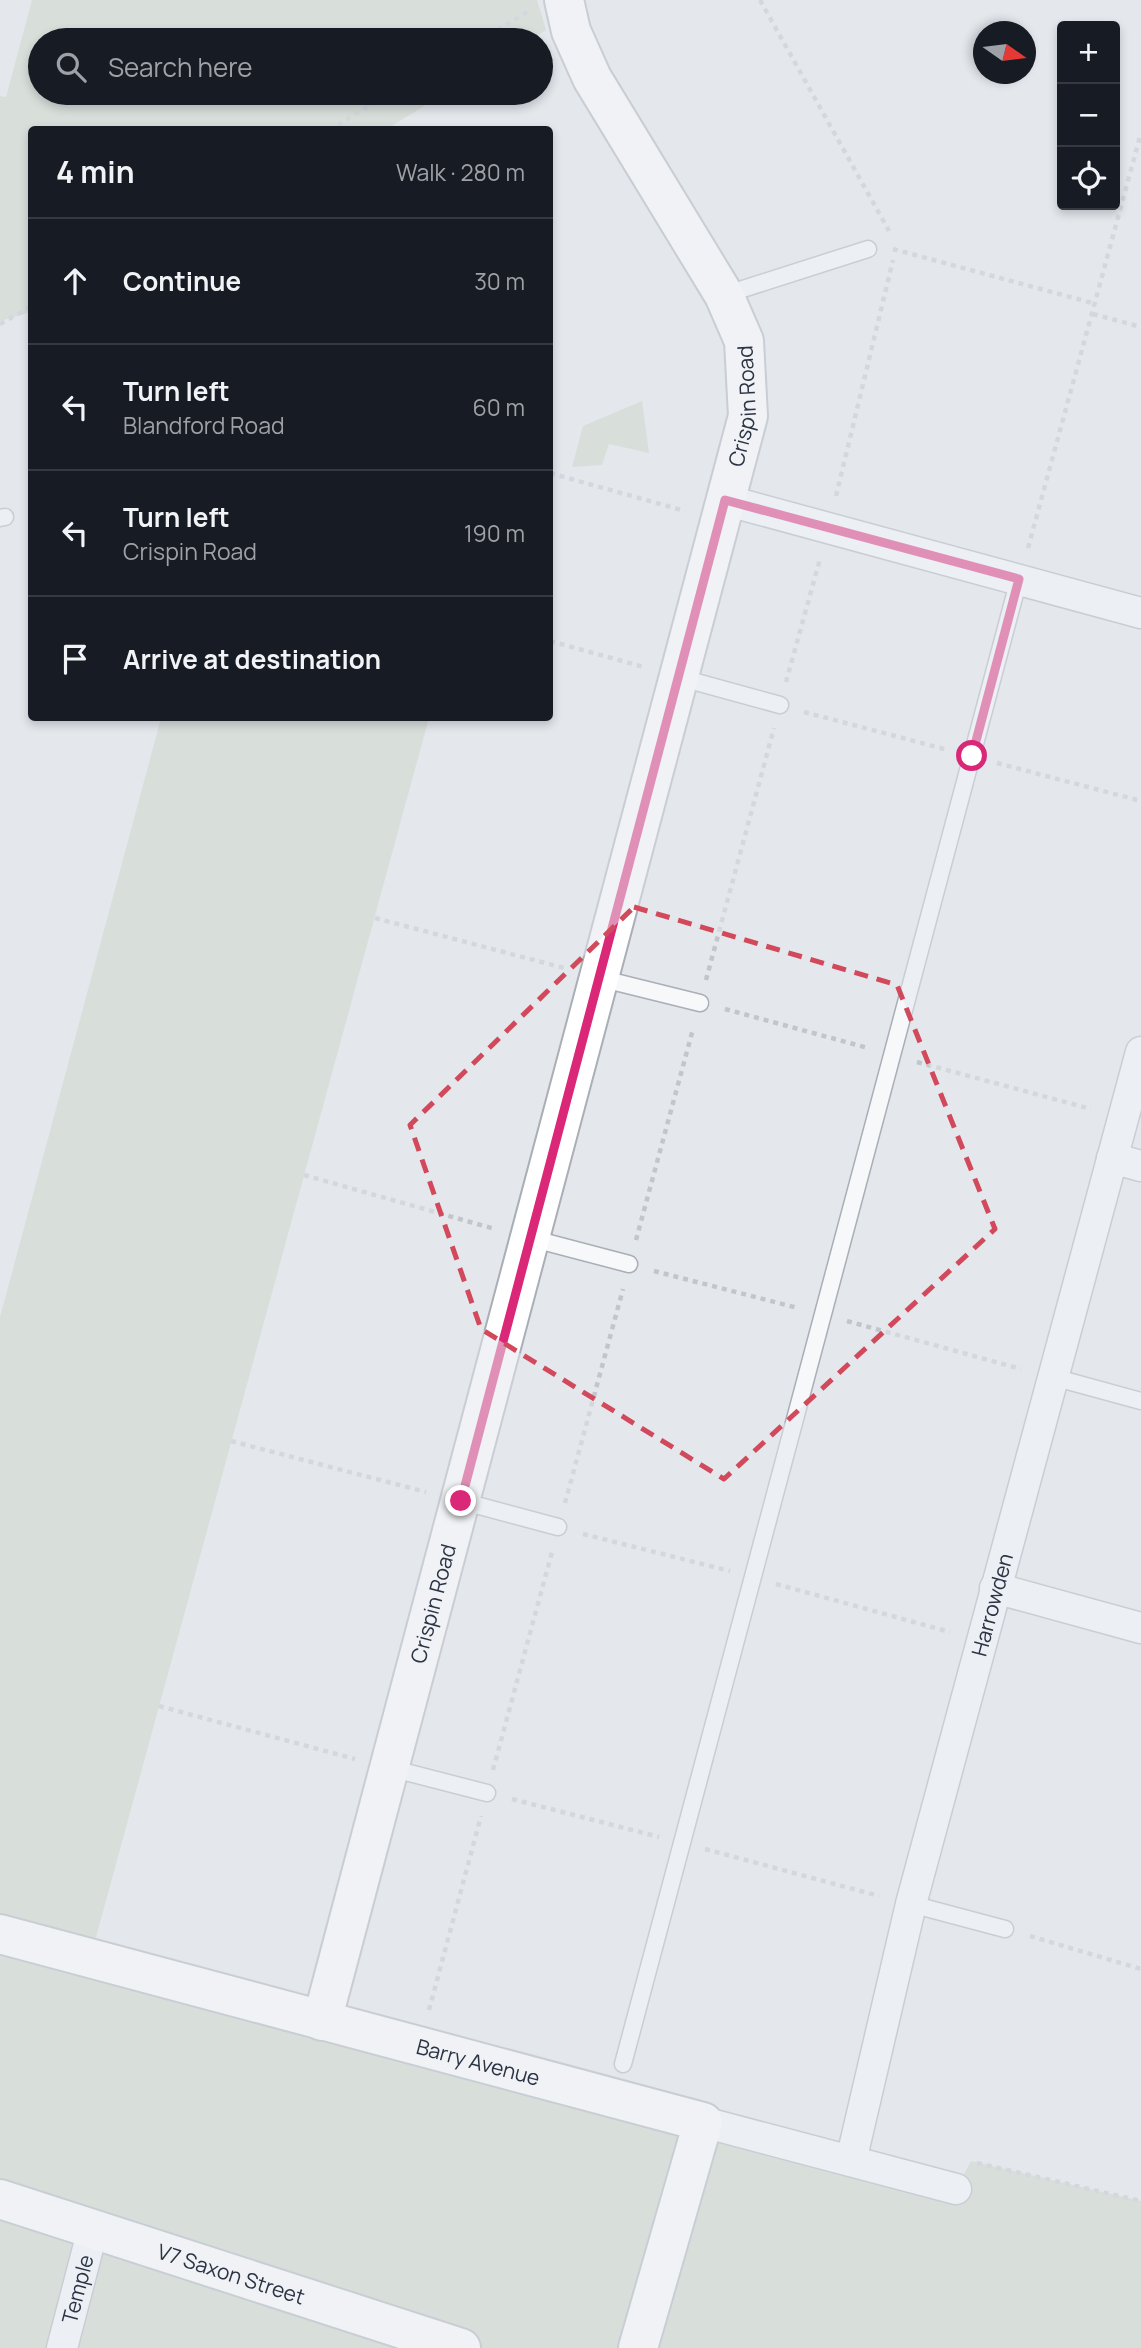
<!DOCTYPE html>
<html lang="en">
<head>
<meta charset="utf-8">
<style>
  :root { --surface:#171b24; --page:#20242c; --text:#f1f3f6; --muted:#9ea1a6; --line:#363941 }
  body { margin:0; font-family:Manrope,sans-serif; background:var(--page); color:var(--text) }
  .controls { position:absolute; right:21px; top:21px; display:grid; overflow:hidden; border-radius:7px; box-shadow:0 4px 10px #0003 }
  .controls button { width:63px; height:63px; display:grid; place-items:center; padding:0; border:0; border-bottom:2px solid var(--line); background:var(--surface); color:var(--text); font:35px sans-serif }
  .compass { position:absolute; left:973px; top:21px; width:63px; height:63px; border-radius:50%; background:var(--surface); box-shadow:0 4px 10px #0003; rotate:104deg }
  .stop { position:absolute; width:21px; height:21px; margin:-16px; border:5px solid #db2777; border-radius:50%; background:#fff }
  .stop.end { background:#db2777; border-color:#fff; box-shadow:0 2px 7px #0008 }
  .list { margin:0; padding:0; list-style:none }
  h2 { display:flex; justify-content:space-between; align-items:center; height:91px; margin:0; padding:0 28px; font-size:30px }
  h2 small { font-size:23px; font-weight:400; color:var(--muted) }
  .list li { display:grid; grid-template-columns:46px 1fr auto; gap:21px; align-items:center; box-sizing:border-box; height:126px; padding:0 28px; border-top:2px solid var(--line) }
  .list b { display:block; font-size:26px; white-space:nowrap }
  .list p { margin:0; font-size:23px; white-space:nowrap; color:var(--muted) }
  .list em { font-size:23px; font-style:normal; color:var(--muted) }
  .icon { flex:none; width:38px; height:38px; fill:none; stroke:currentColor; stroke-width:2; stroke-linecap:round; stroke-linejoin:round }
  .map { position:relative; flex:none; width:1141px; height:2348px; overflow:hidden }
  .search { position:absolute; background:var(--surface); box-shadow:0 4px 10px #0003; left:28px; top:28px; width:525px; height:77px; display:flex; align-items:center; gap:18px; box-sizing:border-box; padding:0 24px; border-radius:38px; color:var(--muted); font-size:26px }
  .panel { position:absolute; background:var(--surface); box-shadow:0 4px 10px #0003; left:28px; top:126px; width:525px; height:595px; border-radius:7px }
  .map>svg:first-child { display:block }
  .green { fill:#c9d6c5 }
  .lines { fill:none; stroke-linecap:round; stroke-linejoin:round }
  .lane-casing { stroke:#a9aeb7; stroke-width:19 }
  .street-casing { stroke:#a9aeb7; stroke-width:33 }
  .secondary-casing { stroke:#a9aeb7; stroke-width:42 }
  .path { stroke:#c2c5cb; stroke-width:4.5; stroke-dasharray:5 5; stroke-linecap:butt }
  .lane { stroke:#f7f8fa; stroke-width:16 }
  .street { stroke:#f7f8fa; stroke-width:30 }
  .secondary { stroke:#fff; stroke-width:38 }
  .route { stroke:#db2777; stroke-width:9 }
  .marked { fill:none; stroke:#d1495b; stroke-width:5; stroke-dasharray:14 9; stroke-linejoin:round }
  .labels { text-anchor:middle; dominant-baseline:central; stroke-width:6; stroke-linejoin:round; paint-order:stroke }
  .street-label { font-size:21px; fill:#2b3445; stroke:#f4f6f9 }
</style>
</head>
<body>
<div class="map">
<svg width="1141" height="2348" viewBox="0 0 1141 2348">
  <rect width="100%" height="100%" fill="#e4e7ec"/>
  <!-- green -->
  <g class="green">
    <path d="M32,0H537L546,30L529,40H40V93H445L387,129L32,130L31,312L0,321V96L6,97Z"/>
    <path d="M642,401L649,453L609,444L602,465L572,467L583,426Z"/>
    <path d="M161,718H429L95,1941L0,1916V1317Z"/>
    <path d="M0,1934L956,2189L971,2161L1141,2201V2348H0Z"/>
  </g>
  <g class="lines">
    <!-- lane casing -->
    <g class="lane-casing">
      <g id="lane">
        <path d="M724,295L868,249"/>
        <path d="M0,518L5,517"/>
        <path d="M678,677L780,705"/>
        <path d="M599,978L700,1003"/>
        <path d="M530,1238L629,1264"/>
        <path d="M1053,1377L1141,1401"/>
        <path d="M461,1501L558,1527"/>
        <path d="M390,1768L487,1793"/>
        <path d="M911,1904L1005,1929"/>
        <path d="M623,2064L1019,579"/>
      </g>
    </g>
    <!-- street casing -->
    <g class="street-casing">
      <g id="street">
        <path d="M725,500L1141,613"/>
        <path d="M1112,1158L1141,1166"/>
        <path d="M995,1588L1141,1628"/>
        <path d="M703,2122L956,2189"/>
        <path id="s1" d="M851,2161L911,1904L1141,1052"/>
        <path id="s2" d="M62,2348L93,2229"/>
      </g>
    </g>
    <!-- secondary casing -->
    <g class="secondary-casing">
      <g id="secondary">
        <path id="s3" d="M0,1934L703,2122L638,2348"/>
        <path id="s4" d="M322,2021L748,416L744,341L724,295L592,78L571,31L564,0"/>
        <path id="s5" d="M0,2199L461,2348"/>
      </g>
    </g>
    <!-- path -->
    <g class="path">
      <path d="M760,0L889,231"/>
      <path d="M480,40L529,11"/>
      <path d="M329,130L391,93"/>
      <path d="M893,249L1096,304"/>
      <path d="M1093,314L1141,327"/>
      <path d="M0,324L32,306"/>
      <path d="M550,473L685,511"/>
      <path d="M836,496L893,260"/>
      <path d="M1028,548L1141,133"/>
      <path d="M550,641L644,667"/>
      <path d="M786,682L820,559"/>
      <path d="M804,712L948,750"/>
      <path d="M997,763L1141,801"/>
      <path d="M375,918L564,968"/>
      <path d="M706,980L774,728"/>
      <path d="M725,1009L868,1048"/>
      <path d="M917,1062L1091,1109"/>
      <path d="M304,1175L495,1229"/>
      <path d="M636,1240L693,1029"/>
      <path d="M654,1271L798,1308"/>
      <path d="M847,1321L1021,1369"/>
      <path d="M231,1441L426,1492"/>
      <path d="M565,1503L623,1289"/>
      <path d="M583,1534L730,1571"/>
      <path d="M776,1584L950,1632"/>
      <path d="M159,1706L355,1759"/>
      <path d="M493,1770L552,1552"/>
      <path d="M512,1799L659,1837"/>
      <path d="M705,1849L879,1896"/>
      <path d="M1030,1936L1141,1969"/>
      <path d="M429,2010L481,1816"/>
      <path d="M977,2163L1141,2201"/>
    </g>
    <!-- lane -->
    <use href="#lane" class="lane"/>
    <!-- street -->
    <use href="#street" class="street"/>
    <!-- secondary -->
    <use href="#secondary" class="secondary"/>
  </g>
  <g class="lines">
    <!-- route -->
    <path class="route" d="M461,1501L725,500L1019,579L972,756"/>
  </g>
  <!-- marked area -->
  <path d="M0 0H1141V2348H0ZM634,907L897,985L995,1229L724,1479L481,1329L410,1125Z" fill="#e4e7ec" fill-opacity=".55" fill-rule="evenodd"/>
  <path class="marked" d="M634,907L897,985L995,1229L724,1479L481,1329L410,1125Z"/>
  <g class="labels">
    <!-- street labels -->
    <g class="street-label">
      <text stroke="none"><textPath href="#s4" startOffset="1670">Crispin Road</textPath></text>
      <text stroke="none"><textPath href="#s4" startOffset="432">Crispin Road</textPath></text>
      <text stroke="none"><textPath href="#s1" startOffset="574">Harrowden</textPath></text>
      <text stroke="none"><textPath href="#s3" startOffset="495">Barry Avenue</textPath></text>
      <text stroke="none"><textPath href="#s5" startOffset="243">V7 Saxon Street</textPath></text>
      <text stroke="none"><textPath href="#s2" startOffset="61">Temple</textPath></text>
    </g>
  </g>
</svg>
<div class="controls">
<button>+</button>
<button>−</button>
<button><svg class="icon" aria-label="locate" viewBox="0 0 24 24"><circle cx="12" cy="12" r="6"/><path d="M12 2v4M12 18v4M2 12h4M18 12h4"/></svg></button>
</div>
<svg class="compass" viewBox="-18 -18 36 36"><path d="M0-13l5 13h-10z" fill="#e53935"/><path d="M0 13l5-13h-10z" fill="#9ea1a6"/></svg>
<div class="stop" style="left:972px;top:756px"></div>
<div class="stop end" style="left:461px;top:1501px"></div>
<div class="search"><svg class="icon" aria-label="search" viewBox="0 0 24 24"><circle cx="10" cy="10" r="6"/><path d="M15 15l6 6"/></svg>Search here</div>
<section class="panel">
<h2>4 min<small>Walk · 280 m</small></h2>
<ul class="list">
<li><svg class="icon" aria-label="ahead" viewBox="0 0 24 24"><path d="M12 20V5M6 11l6-6 6 6"/></svg><div><b>Continue</b></div><em>30 m</em></li>
<li><svg class="icon" aria-label="left" viewBox="0 0 24 24"><path d="M17 20v-9H6M10 6l-5 5 5 5"/></svg><div><b>Turn left</b><p>Blandford Road</p></div><em>60 m</em></li>
<li><svg class="icon" aria-label="left" viewBox="0 0 24 24"><path d="M17 20v-9H6M10 6l-5 5 5 5"/></svg><div><b>Turn left</b><p>Crispin Road</p></div><em>190 m</em></li>
<li><svg class="icon" aria-label="arrive" viewBox="0 0 24 24"><path d="M6 21V4h12l-3 4 3 4H6"/></svg><div><b>Arrive at destination</b></div></li>
</ul>
</section>
</div>
</body>
</html>
